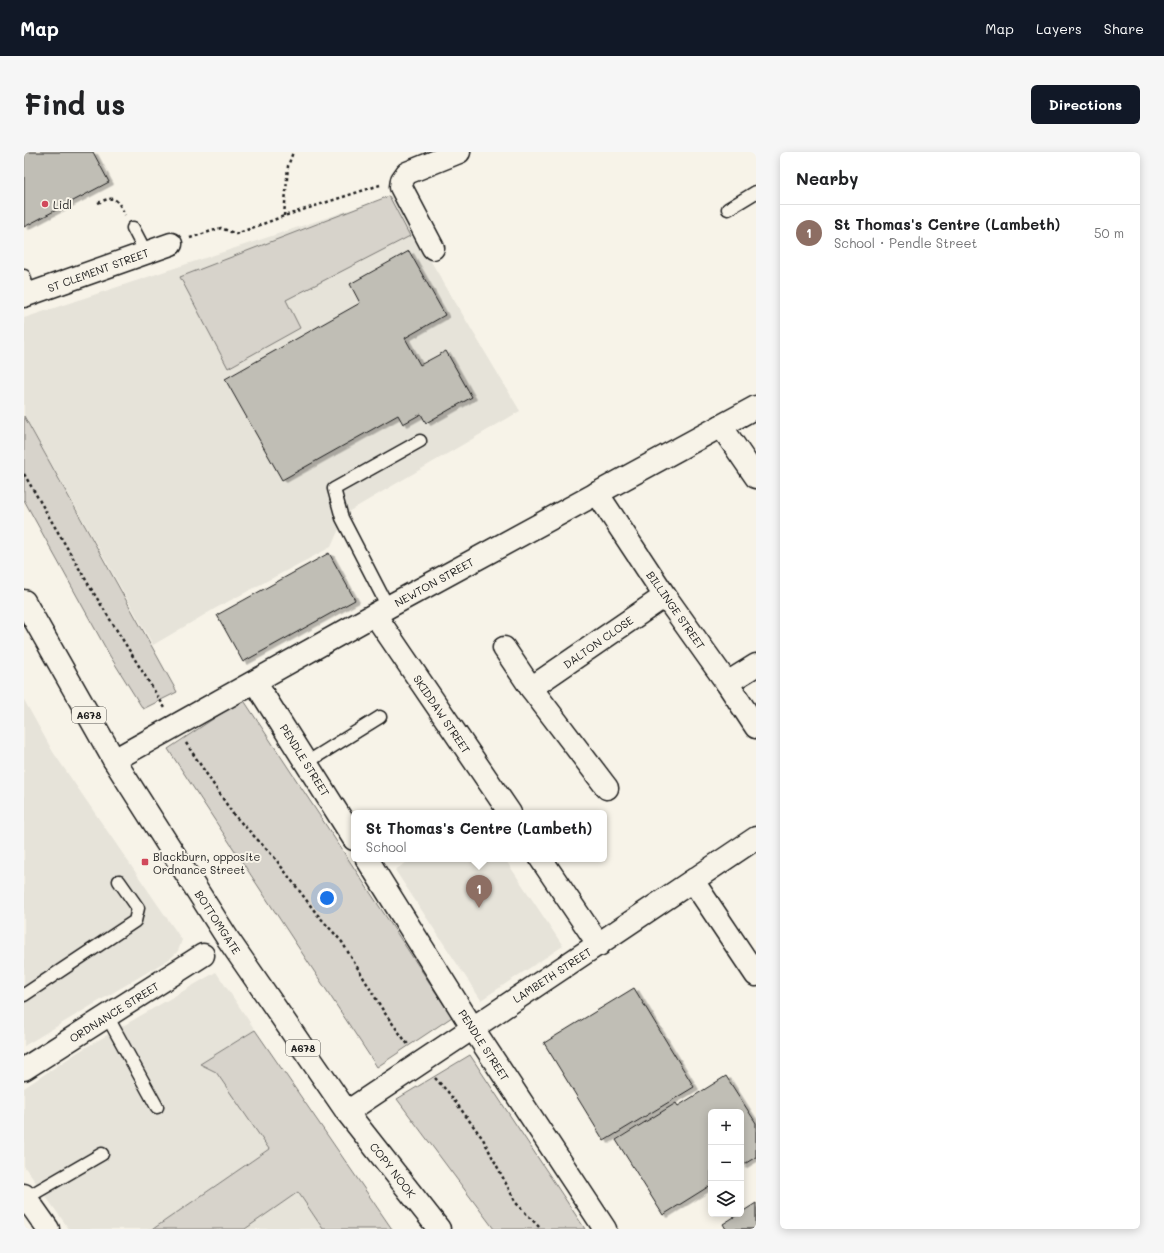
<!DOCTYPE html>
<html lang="en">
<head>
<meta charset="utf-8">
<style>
  :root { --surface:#fff; --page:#f6f6f6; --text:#202124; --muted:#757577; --line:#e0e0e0; --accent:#111827 }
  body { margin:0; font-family:Mali,sans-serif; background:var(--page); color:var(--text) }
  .controls { position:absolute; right:12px; bottom:12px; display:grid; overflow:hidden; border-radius:6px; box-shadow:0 2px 10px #0003 }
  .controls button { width:36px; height:36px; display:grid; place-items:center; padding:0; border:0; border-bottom:1px solid var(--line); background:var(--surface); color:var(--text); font:20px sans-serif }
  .you { position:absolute; left:303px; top:746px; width:14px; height:14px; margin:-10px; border:3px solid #fff; border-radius:50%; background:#1a73e8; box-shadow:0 0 0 6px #1a73e833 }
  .badge { display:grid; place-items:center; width:26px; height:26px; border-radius:50%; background:var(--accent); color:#fff; font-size:13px; font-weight:700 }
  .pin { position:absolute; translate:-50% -33px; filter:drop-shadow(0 1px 2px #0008) }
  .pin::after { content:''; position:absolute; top:21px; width:14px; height:12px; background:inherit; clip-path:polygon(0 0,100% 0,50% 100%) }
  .popup { position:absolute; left:327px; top:658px; width:256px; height:52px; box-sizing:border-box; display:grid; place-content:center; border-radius:6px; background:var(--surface); filter:drop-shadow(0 1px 3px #0005); font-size:13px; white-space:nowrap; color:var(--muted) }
  .popup b { font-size:15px; color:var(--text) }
  .popup::after { content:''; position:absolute; left:50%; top:100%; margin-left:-8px; border:8px solid transparent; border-top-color:var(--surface) }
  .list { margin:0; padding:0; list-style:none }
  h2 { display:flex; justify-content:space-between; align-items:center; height:52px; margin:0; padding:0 16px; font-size:17px }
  h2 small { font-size:13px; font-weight:400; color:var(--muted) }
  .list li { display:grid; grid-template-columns:26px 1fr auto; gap:12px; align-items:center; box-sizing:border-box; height:56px; padding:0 16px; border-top:1px solid var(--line) }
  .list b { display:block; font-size:15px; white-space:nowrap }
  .list p { margin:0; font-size:13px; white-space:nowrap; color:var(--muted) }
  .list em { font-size:13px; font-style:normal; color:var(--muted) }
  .icon { flex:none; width:22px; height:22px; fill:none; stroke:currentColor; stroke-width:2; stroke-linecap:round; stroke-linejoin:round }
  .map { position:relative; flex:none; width:732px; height:1077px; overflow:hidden; border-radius:6px }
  header { display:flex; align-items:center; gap:24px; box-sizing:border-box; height:56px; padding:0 20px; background:var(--accent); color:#fff }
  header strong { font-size:19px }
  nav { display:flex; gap:22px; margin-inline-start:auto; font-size:14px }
  .intro { display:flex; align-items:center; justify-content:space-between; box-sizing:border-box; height:96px; padding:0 24px }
  h1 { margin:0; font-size:28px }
  .button { padding:10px 18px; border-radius:6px; background:var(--accent); color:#fff; font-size:14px; font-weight:700 }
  main { display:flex; gap:24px; padding:0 24px }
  aside { flex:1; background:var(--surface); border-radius:6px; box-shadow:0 2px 10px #0003 }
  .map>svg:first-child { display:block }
  .built { fill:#e6e3d9 }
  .green { fill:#d7d3cb; stroke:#7a7874 }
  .building { fill:#c0beb5; stroke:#1c1c1c; filter:url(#shadow) }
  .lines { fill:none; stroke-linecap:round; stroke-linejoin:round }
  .lane-casing { stroke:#1c1c1c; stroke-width:15 }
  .street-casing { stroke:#1c1c1c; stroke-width:25 }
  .highway-casing { stroke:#1c1c1c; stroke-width:25 }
  .path { stroke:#1c1c1c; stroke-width:2.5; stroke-dasharray:3 3; stroke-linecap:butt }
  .lane { stroke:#f7f3e8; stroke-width:12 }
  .street { stroke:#f7f3e8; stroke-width:22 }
  .highway { stroke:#f7f3e8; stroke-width:22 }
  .poi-dot { fill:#d1495b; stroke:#f7f3e8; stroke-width:1.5 }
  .labels { text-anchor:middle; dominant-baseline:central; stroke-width:4; stroke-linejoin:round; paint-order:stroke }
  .shield { fill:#f7f3e8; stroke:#5e5c59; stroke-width:1 }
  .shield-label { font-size:10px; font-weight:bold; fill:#1c1c1c }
  .poi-label { font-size:11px; fill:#1c1c1c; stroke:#f7f3e8; text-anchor:start }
  .street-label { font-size:11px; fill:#1c1c1c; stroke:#f7f3e8 }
</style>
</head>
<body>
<header>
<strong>Map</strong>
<nav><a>Map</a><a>Layers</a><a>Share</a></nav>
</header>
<div class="intro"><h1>Find us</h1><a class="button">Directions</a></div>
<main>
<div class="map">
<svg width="732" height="1077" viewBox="0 0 732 1077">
  <defs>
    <filter id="shadow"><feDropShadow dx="4.5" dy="2.5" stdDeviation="0" flood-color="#0004"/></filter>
  </defs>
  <rect width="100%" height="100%" fill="#f7f3e8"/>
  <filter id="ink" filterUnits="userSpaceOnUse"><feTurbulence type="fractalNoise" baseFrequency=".025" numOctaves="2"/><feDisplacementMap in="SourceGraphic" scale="8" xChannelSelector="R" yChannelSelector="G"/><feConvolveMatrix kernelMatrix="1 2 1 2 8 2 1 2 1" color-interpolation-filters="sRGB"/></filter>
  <g filter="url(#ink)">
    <!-- built -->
    <g class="built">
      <path d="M368,44L496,259L322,361L307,395L192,456L129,493L0,263V166Z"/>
      <path d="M0,548L29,600L158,788L154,799L147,806L0,894Z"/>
      <path d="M388,707H481L539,794L457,848L371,718Z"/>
      <path d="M192,820L231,878L176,912L192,920L245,997L129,1077H45L0,1014V936L54,900Z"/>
      <path d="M274,1040L299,1077H221Z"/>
    </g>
    <!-- green -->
    <g class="green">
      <path d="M365,44L386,84L262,148L276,176L204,216L156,125Z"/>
      <path d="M0,264L153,540L119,557L86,504L0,348Z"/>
      <path d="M219,547L428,865L353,915L144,597Z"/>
      <path d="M231,878L368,1077H299L274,1040L221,1077H129L245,997L192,920L176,912Z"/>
      <path d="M446,903L561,1077H470L373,947Z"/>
    </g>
    <!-- building -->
    <g class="building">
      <path d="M0,0H69L85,30L0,75Z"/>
      <path d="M385,99L421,163L381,186L396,213L422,199L448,245L402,271L397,262L379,272L374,263L258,328L201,227L336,151L326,132Z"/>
      <path d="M305,401L331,448L219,510L193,463Z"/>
      <path d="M610,836L670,935L580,989L520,891Z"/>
      <path d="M702,924L732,971V1005L717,1014V960H687V1033L639,1063L592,988L652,951L654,954Z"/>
      <path d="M732,1051V1077H702L699,1072Z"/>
    </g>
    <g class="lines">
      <!-- lane casing -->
      <g class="lane-casing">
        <g id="lane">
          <path d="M704,57L732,40"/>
          <path d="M109,76L122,101"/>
          <path d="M0,124L5,143"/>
          <path d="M364,455L318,366L310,337L396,289"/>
          <path d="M282,611L356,565"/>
          <path d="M0,843L111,769L114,756L95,729"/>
          <path d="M83,864L133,955"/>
          <path d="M2,1046L78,1002"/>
        </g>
      </g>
      <!-- street casing -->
      <g class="street-casing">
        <g id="street">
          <path d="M409,96L377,35L378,28L383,21L435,0"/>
          <path d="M0,144L147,92"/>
          <path d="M697,274L732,325"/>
          <path d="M573,341L641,444L703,531L732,575"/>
          <path d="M351,463L486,661"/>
          <path d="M480,496L507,536L583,636"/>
          <path d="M231,530L330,687"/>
          <path d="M703,531L732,513"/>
          <path d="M507,536L641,444"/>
          <path d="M90,608L364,455L732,255"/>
          <path d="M343,707L448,875L581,1077"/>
          <path d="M517,707L575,793"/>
          <path d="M669,729L732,823"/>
          <path d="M0,917L179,803"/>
          <path d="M323,960C460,868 596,778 732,686"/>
          <path d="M0,1043L24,1077"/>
        </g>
      </g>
      <!-- highway casing -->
      <g class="highway-casing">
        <path id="highway" d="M0,449L90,608L204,787L323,960L415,1077"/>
      </g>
      <!-- path -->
      <g class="path">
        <path d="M74,51C92,42 93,48 101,63"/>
        <path d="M260,64L264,14L269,0"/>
        <path d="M166,86L197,76L212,82L260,64L356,33"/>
        <path d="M0,322L66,435L141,556"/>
        <path d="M162,591L209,662L250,705L292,761L318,790L360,860L385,894"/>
        <path d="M411,926L424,940L459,987L492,1051L517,1077"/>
      </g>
      <!-- lane -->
      <use href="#lane" class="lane"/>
      <!-- street -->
      <use href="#street" class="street"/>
      <!-- highway -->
      <use href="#highway" class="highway"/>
    </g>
  </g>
  <!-- markers -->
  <g class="poi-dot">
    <circle cx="21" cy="52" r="4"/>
    <rect x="117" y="706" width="8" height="8" rx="2"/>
  </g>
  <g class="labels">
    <!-- shield labels -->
    <g class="shield">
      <rect x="48" y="555" width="34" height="16" rx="3"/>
      <rect x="262" y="888" width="34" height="16" rx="3"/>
    </g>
    <g class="shield-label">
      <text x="65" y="563">A678</text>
      <text x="279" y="896">A678</text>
    </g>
    <!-- poi labels -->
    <g class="poi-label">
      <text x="29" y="52">Lidl</text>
      <text x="129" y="704">Blackburn, opposite<tspan x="129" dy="13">Ordnance Street</tspan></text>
    </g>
    <!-- street labels -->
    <g class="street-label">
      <text transform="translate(74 118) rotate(-20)">ST CLEMENT STREET</text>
      <text transform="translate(410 430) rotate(-29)">NEWTON STREET</text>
      <text transform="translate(652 458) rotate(55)">BILLINGE STREET</text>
      <text transform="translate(574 490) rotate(-35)">DALTON CLOSE</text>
      <text transform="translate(418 562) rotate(56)">SKIDDAW STREET</text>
      <text transform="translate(281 608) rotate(58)">PENDLE STREET</text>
      <text transform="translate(194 770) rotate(57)">BOTTOMGATE</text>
      <text transform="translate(528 823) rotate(-33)">LAMBETH STREET</text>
      <text transform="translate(90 860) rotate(-32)">ORDNANCE STREET</text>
      <text transform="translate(460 893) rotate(57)">PENDLE STREET</text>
      <text transform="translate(369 1018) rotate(52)">COPY NOOK</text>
    </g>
  </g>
</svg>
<div class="controls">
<button>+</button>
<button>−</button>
<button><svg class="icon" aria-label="layers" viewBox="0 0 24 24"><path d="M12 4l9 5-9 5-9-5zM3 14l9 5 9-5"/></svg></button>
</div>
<div class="you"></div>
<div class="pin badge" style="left:455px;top:756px;background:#8d6e63">1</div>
<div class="popup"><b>St Thomas's Centre (Lambeth)</b>School</div>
</div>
<aside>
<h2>Nearby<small></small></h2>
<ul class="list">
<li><span class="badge" style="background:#8d6e63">1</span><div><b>St Thomas's Centre (Lambeth)</b><p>School · Pendle Street</p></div><em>50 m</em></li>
</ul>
</aside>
</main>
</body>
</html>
